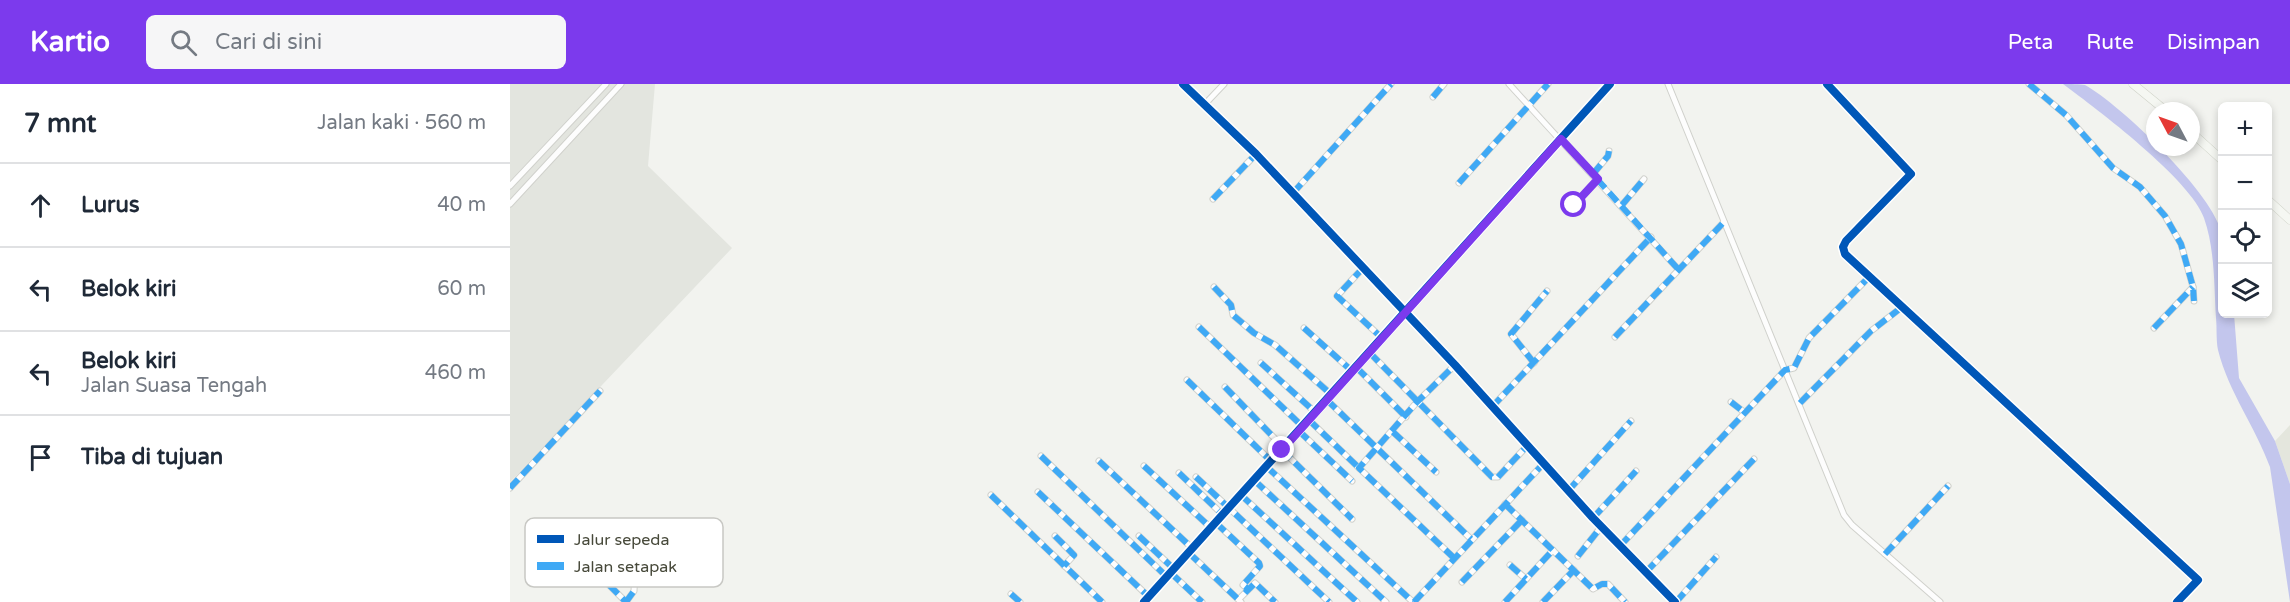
<!DOCTYPE html>
<html lang="id">
<head>
<meta charset="utf-8">
<style>
  :root { --surface:#fff; --page:#f6f6f7; --text:#1f2937; --muted:#747a83; --line:#e0e1e3; --accent:#7c3aed }
  body { margin:0; font-family:"Varela Round",sans-serif; background:var(--page); color:var(--text) }
  .controls { position:absolute; right:18px; top:18px; display:grid; overflow:hidden; border-radius:9px; box-shadow:0 3px 9px #0003 }
  .controls button { width:54px; height:54px; display:grid; place-items:center; padding:0; border:0; border-bottom:2px solid var(--line); background:var(--surface); color:var(--text); font:30px sans-serif }
  .compass { position:absolute; left:1636px; top:18px; width:54px; height:54px; border-radius:50%; background:var(--surface); box-shadow:0 3px 9px #0003; rotate:311deg }
  .stop { position:absolute; width:18px; height:18px; margin:-14px; border:4px solid #7c3aed; border-radius:50%; background:#fff }
  .stop.end { background:#7c3aed; border-color:#fff; box-shadow:0 2px 6px #0008 }
  .list { margin:0; padding:0; list-style:none }
  h2 { display:flex; justify-content:space-between; align-items:center; height:78px; margin:0; padding:0 24px; font-size:26px }
  h2 small { font-size:20px; font-weight:400; color:var(--muted) }
  .list li { display:grid; grid-template-columns:39px 1fr auto; gap:18px; align-items:center; box-sizing:border-box; height:84px; padding:0 24px; border-top:2px solid var(--line) }
  .list b { display:block; font-size:22px; white-space:nowrap }
  .list p { margin:0; font-size:20px; white-space:nowrap; color:var(--muted) }
  .list em { font-size:20px; font-style:normal; color:var(--muted) }
  .icon { flex:none; width:33px; height:33px; fill:none; stroke:currentColor; stroke-width:2; stroke-linecap:round; stroke-linejoin:round }
  .map { position:relative; flex:none; width:1780px; height:518px; overflow:hidden }
  header { display:flex; align-items:center; gap:36px; box-sizing:border-box; height:84px; padding:0 30px; background:var(--accent); color:#fff }
  header strong { font-size:28px }
  nav { display:flex; gap:33px; margin-inline-start:auto; font-size:21px }
  .search { width:420px; height:54px; background:var(--page); display:flex; align-items:center; gap:15px; box-sizing:border-box; padding:0 21px; border-radius:9px; color:var(--muted); font-size:22px }
  main { display:flex }
  aside { flex:1; background:var(--surface) }
  .map>svg:first-child { display:block }
  .residential { fill:#e4e6dd }
  .industrial { fill:#e3e5df }
  .water { fill:#c3c6ed }
  .lines { fill:none; stroke-linecap:round; stroke-linejoin:round }
  .street-casing { stroke:#d0d1cc; stroke-width:7 }
  .secondary-casing { stroke:#d0d3c8; stroke-width:9 }
  .street { stroke:#fdfdfd; stroke-width:5 }
  .secondary { stroke:#f5f7f2; stroke-width:8 }
  .quiet { stroke:#3fa9f5; stroke-width:6; stroke-dasharray:12 6; stroke-linecap:butt }
  .cycleway-casing { stroke:#fff; stroke-width:11 }
  .cycleway { stroke:#0057b8; stroke-width:8 }
  .route { stroke:#7c3aed; stroke-width:8 }
  .key { fill:#fff; stroke:#c8c8c4; stroke-width:1.5 }
  .key-label { font-size:16px; fill:#47493a }
</style>
</head>
<body>
<header>
<strong>Kartio</strong>
<div class="search"><svg class="icon" aria-label="search" viewBox="0 0 24 24"><circle cx="10" cy="10" r="6"/><path d="M15 15l6 6"/></svg>Cari di sini</div>
<nav><a>Peta</a><a>Rute</a><a>Disimpan</a></nav>
</header>
<main>
<aside>
<h2>7 mnt<small>Jalan kaki · 560 m</small></h2>
<ul class="list">
<li><svg class="icon" aria-label="ahead" viewBox="0 0 24 24"><path d="M12 20V5M6 11l6-6 6 6"/></svg><div><b>Lurus</b></div><em>40 m</em></li>
<li><svg class="icon" aria-label="left" viewBox="0 0 24 24"><path d="M17 20v-9H6M10 6l-5 5 5 5"/></svg><div><b>Belok kiri</b></div><em>60 m</em></li>
<li><svg class="icon" aria-label="left" viewBox="0 0 24 24"><path d="M17 20v-9H6M10 6l-5 5 5 5"/></svg><div><b>Belok kiri</b><p>Jalan Suasa Tengah</p></div><em>460 m</em></li>
<li><svg class="icon" aria-label="arrive" viewBox="0 0 24 24"><path d="M6 21V4h12l-3 4 3 4H6"/></svg><div><b>Tiba di tujuan</b></div></li>
</ul>
</aside>
<div class="map">
<svg width="1780" height="518" viewBox="0 0 1780 518">
  <rect width="100%" height="100%" fill="#f2f3ef"/>
  <!-- residential -->
  <path class="residential" d="M1780,341V400L1765,357Z"/>
  <!-- industrial -->
  <path class="industrial" d="M0,0H145L138,82L222,164L0,398Z"/>
  <!-- water -->
  <path class="water" d="M1553,0C1560,0 1570,0 1575,1C1610,20 1706,112 1712,151C1717,175 1712,205 1712,230H1724L1729,294L1765,357L1780,400V518L1760,383C1745,342 1719,309 1708,266C1706,256 1707,244 1706,234C1704,202 1705,165 1694,134C1681,96 1587,25 1553,0Z"/>
  <g class="lines">
    <!-- street casing -->
    <g class="street-casing">
      <g id="street">
        <path d="M673,0L746,70L945,281L1083,434L1165,518"/>
        <path d="M999,0L1168,185"/>
        <path d="M1158,0L1334,431L1342,441L1430,518"/>
        <path d="M1317,0L1401,90L1336,157L1333,163L1335,170L1688,496L1667,518"/>
        <path d="M1519,0L1556,31L1603,84L1630,103L1655,132L1671,160L1683,203L1684,217"/>
        <path d="M923,13L934,0"/>
        <path d="M695,20L714,0"/>
        <path d="M1083,90L1098,72L1099,67"/>
        <path d="M949,99L1038,0"/>
        <path d="M0,102L96,0"/>
        <path d="M783,109L881,0"/>
        <path d="M703,115L746,70"/>
        <path d="M0,120L111,0"/>
        <path d="M1064,121L1088,95"/>
        <path d="M1112,121L1134,95"/>
        <path d="M853,184L827,212L873,255"/>
        <path d="M704,203L721,221L723,231L744,249L765,261L822,311"/>
        <path d="M689,243L793,343"/>
        <path d="M794,244L843,288"/>
        <path d="M1644,244L1683,203"/>
        <path d="M1105,253L1214,138"/>
        <path d="M860,269L982,393H988L1017,362"/>
        <path d="M751,279L806,329"/>
        <path d="M1024,279L1001,250L1037,207"/>
        <path d="M847,284L896,333"/>
        <path d="M677,296L762,378"/>
        <path d="M715,303L774,364"/>
        <path d="M817,316L961,455"/>
        <path d="M1221,318L1234,328"/>
        <path d="M1290,319L1361,247L1392,223"/>
        <path d="M982,323L1141,153"/>
        <path d="M799,336L849,384"/>
        <path d="M789,347L842,397"/>
        <path d="M883,348L926,388"/>
        <path d="M772,366L842,435"/>
        <path d="M531,372L657,493"/>
        <path d="M589,377L683,465"/>
        <path d="M634,382L701,444"/>
        <path d="M757,383L903,518"/>
        <path d="M669,389L713,431"/>
        <path d="M686,393L819,518"/>
        <path d="M745,397L876,518"/>
        <path d="M0,404L90,307"/>
        <path d="M1058,407L1121,337"/>
        <path d="M528,408L639,513"/>
        <path d="M481,411L592,518"/>
        <path d="M731,411L847,518"/>
        <path d="M995,420L1083,505L1092,500H1098L1115,518"/>
        <path d="M1083,434L1126,387"/>
        <path d="M706,439L749,479L750,482L733,501L738,505"/>
        <path d="M545,452L564,471L554,482"/>
        <path d="M629,452L664,485"/>
        <path d="M1110,462L1275,286L1284,284L1299,254L1359,193"/>
        <path d="M679,469L731,518"/>
        <path d="M1375,470L1438,402"/>
        <path d="M1068,472L1091,443"/>
        <path d="M944,474L849,384L907,318L945,281"/>
        <path d="M74,476L116,518"/>
        <path d="M1000,481L1016,495"/>
        <path d="M1136,488L1244,375"/>
        <path d="M661,489L692,518"/>
        <path d="M952,498L1012,436"/>
        <path d="M501,510L510,518"/>
        <path d="M729,515L745,499L765,518"/>
        <path d="M116,518L124,507L127,448"/>
        <path d="M904,518L1034,379"/>
        <path d="M995,518L1043,466"/>
        <path d="M1033,518L1064,486"/>
        <path d="M1166,518L1206,473"/>
      </g>
    </g>
    <!-- secondary casing -->
    <g class="secondary-casing">
      <g id="secondary">
        <path d="M1623,0L1656,27"/>
        <path d="M1681,48L1712,76"/>
        <path d="M1758,116L1780,136"/>
        <path d="M634,518L1100,0"/>
      </g>
    </g>
    <!-- street -->
    <use href="#street" class="street"/>
    <!-- secondary -->
    <use href="#secondary" class="secondary"/>
    <!-- quiet -->
    <g class="quiet">
      <path d="M1519,0L1556,31L1603,84L1630,103L1655,132L1671,160L1683,203L1684,217"/>
      <path d="M923,13L934,0"/>
      <path d="M1051,55L1168,185"/>
      <path d="M1083,90L1098,72L1099,67"/>
      <path d="M949,99L1038,0"/>
      <path d="M783,109L881,0"/>
      <path d="M703,115L746,70"/>
      <path d="M1064,121L1088,95"/>
      <path d="M1112,121L1134,95"/>
      <path d="M853,184L827,212L873,255"/>
      <path d="M704,203L721,221L723,231L744,249L765,261L822,311"/>
      <path d="M689,243L793,343"/>
      <path d="M794,244L843,288"/>
      <path d="M1644,244L1683,203"/>
      <path d="M1105,253L1214,138"/>
      <path d="M860,269L982,393H988L1017,362"/>
      <path d="M751,279L806,329"/>
      <path d="M1024,279L1001,250L1037,207"/>
      <path d="M847,284L896,333"/>
      <path d="M677,296L762,378"/>
      <path d="M715,303L774,364"/>
      <path d="M817,316L961,455"/>
      <path d="M1221,318L1234,328"/>
      <path d="M1290,319L1361,247L1392,223"/>
      <path d="M982,323L1141,153"/>
      <path d="M799,336L849,384"/>
      <path d="M789,347L842,397"/>
      <path d="M883,348L926,388"/>
      <path d="M772,366L842,435"/>
      <path d="M531,372L657,493"/>
      <path d="M589,377L683,465"/>
      <path d="M634,382L701,444"/>
      <path d="M757,383L903,518"/>
      <path d="M669,389L713,431"/>
      <path d="M686,393L819,518"/>
      <path d="M745,397L876,518"/>
      <path d="M0,404L90,307"/>
      <path d="M1058,407L1121,337"/>
      <path d="M528,408L639,513"/>
      <path d="M481,411L592,518"/>
      <path d="M731,411L847,518"/>
      <path d="M995,420L1083,505L1092,500H1098L1115,518"/>
      <path d="M1083,434L1126,387"/>
      <path d="M706,439L749,479L750,482L733,501L738,505"/>
      <path d="M545,452L564,471L554,482"/>
      <path d="M629,452L664,485"/>
      <path d="M1110,462L1275,286L1284,284L1299,254L1359,193"/>
      <path d="M679,469L731,518"/>
      <path d="M1375,470L1438,402"/>
      <path d="M1068,472L1091,443"/>
      <path d="M944,474L849,384L907,318L945,281"/>
      <path d="M74,476L116,518"/>
      <path d="M1000,481L1016,495"/>
      <path d="M1136,488L1244,375"/>
      <path d="M661,489L692,518"/>
      <path d="M952,498L1012,436"/>
      <path d="M735,509L745,499L765,518"/>
      <path d="M501,510L510,518"/>
      <path d="M116,518L124,507L127,448"/>
      <path d="M904,518L1034,379"/>
      <path d="M995,518L1043,466"/>
      <path d="M1033,518L1064,486"/>
      <path d="M1166,518L1206,473"/>
    </g>
    <!-- cycleway casing -->
    <g class="cycleway-casing">
      <g id="cycleway">
        <path d="M673,0L746,70L945,281L1083,434L1165,518"/>
        <path d="M1317,0L1401,90L1336,157L1333,163L1335,170L1688,496L1667,518"/>
        <path d="M634,518L1100,0"/>
      </g>
    </g>
    <!-- cycleway -->
    <use href="#cycleway" class="cycleway"/>
  </g>
  <g class="lines">
    <!-- route -->
    <path class="route" d="M772,366L1051,55L1088,95L1064,121"/>
  </g>
  <!-- legend -->
  <rect x="15" y="434" width="198" height="69" rx="9" class="key"/>
  <rect x="27" y="451" width="27" height="8" fill="#0057b8"/>
  <rect x="27" y="478" width="27" height="8" fill="#3fa9f5"/>
  <g class="key-label">
    <text x="64" y="461">Jalur sepeda</text>
    <text x="64" y="488">Jalan setapak</text>
  </g>
</svg>
<div class="controls">
<button>+</button>
<button>−</button>
<button><svg class="icon" aria-label="locate" viewBox="0 0 24 24"><circle cx="12" cy="12" r="6"/><path d="M12 2v4M12 18v4M2 12h4M18 12h4"/></svg></button>
<button><svg class="icon" aria-label="layers" viewBox="0 0 24 24"><path d="M12 4l9 5-9 5-9-5zM3 14l9 5 9-5"/></svg></button>
</div>
<svg class="compass" viewBox="-18 -18 36 36"><path d="M0-13l5 13h-10z" fill="#e53935"/><path d="M0 13l5-13h-10z" fill="#747a83"/></svg>
<div class="stop" style="left:1064px;top:121px"></div>
<div class="stop end" style="left:772px;top:366px"></div>
</div>
</main>
</body>
</html>
